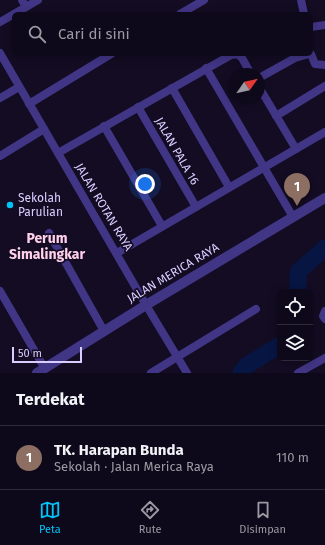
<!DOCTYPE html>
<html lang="id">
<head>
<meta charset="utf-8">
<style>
  :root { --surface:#0e091a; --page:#171223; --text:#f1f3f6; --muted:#9b9aa2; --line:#2e2a39; --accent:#00c4f9 }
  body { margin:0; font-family:"Fira Sans",sans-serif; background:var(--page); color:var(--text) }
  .controls { position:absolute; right:12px; bottom:12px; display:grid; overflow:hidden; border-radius:6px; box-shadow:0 2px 10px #0003 }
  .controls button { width:36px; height:36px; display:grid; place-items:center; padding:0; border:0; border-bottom:1px solid var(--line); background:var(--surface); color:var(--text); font:20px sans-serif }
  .compass { position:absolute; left:229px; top:68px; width:36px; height:36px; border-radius:50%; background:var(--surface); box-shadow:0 2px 10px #0003; rotate:56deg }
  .scale { position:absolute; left:12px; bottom:10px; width:70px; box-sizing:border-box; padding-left:4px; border:2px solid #d9ceff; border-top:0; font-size:11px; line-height:14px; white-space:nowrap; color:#d9ceff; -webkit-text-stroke:3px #130c23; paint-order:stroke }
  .you { position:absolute; left:145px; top:184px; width:14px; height:14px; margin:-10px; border:3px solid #fff; border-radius:50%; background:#1a73e8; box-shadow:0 0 0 6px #1a73e833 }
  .badge { display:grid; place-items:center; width:26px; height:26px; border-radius:50%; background:var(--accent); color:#fff; font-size:13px; font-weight:700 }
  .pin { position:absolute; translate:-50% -33px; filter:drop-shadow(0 1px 2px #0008) }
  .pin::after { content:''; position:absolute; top:21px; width:14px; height:12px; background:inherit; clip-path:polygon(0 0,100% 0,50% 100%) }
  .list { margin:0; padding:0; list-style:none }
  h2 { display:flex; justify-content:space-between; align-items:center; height:52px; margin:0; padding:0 16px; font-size:17px }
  h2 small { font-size:13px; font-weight:400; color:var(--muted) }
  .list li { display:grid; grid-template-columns:26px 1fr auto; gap:12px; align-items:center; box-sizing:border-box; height:64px; padding:0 16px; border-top:1px solid var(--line) }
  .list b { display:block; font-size:15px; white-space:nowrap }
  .list p { margin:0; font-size:13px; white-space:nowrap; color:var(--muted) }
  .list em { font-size:13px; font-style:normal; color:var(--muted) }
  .icon { flex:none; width:22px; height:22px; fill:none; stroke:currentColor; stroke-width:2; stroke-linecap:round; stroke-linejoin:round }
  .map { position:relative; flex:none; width:325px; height:373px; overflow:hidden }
  .search { position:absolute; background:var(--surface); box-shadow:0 2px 10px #0003; left:12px; right:12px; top:12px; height:44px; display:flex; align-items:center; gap:10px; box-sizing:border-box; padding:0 14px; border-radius:6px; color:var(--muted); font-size:15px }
  .sheet { height:116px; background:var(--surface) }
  nav { display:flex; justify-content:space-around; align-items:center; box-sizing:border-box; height:56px; border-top:1px solid var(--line); background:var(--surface); font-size:11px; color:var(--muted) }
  nav a { display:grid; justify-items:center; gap:2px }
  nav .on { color:var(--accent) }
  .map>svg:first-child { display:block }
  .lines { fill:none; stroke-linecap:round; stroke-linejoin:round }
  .river { stroke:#071542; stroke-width:17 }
  .minor { stroke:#413585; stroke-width:8 }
  .tertiary { stroke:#413585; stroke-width:10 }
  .poi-dot { fill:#00c4f9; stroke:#130c23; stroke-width:1.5 }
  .labels { text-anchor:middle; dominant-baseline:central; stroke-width:3.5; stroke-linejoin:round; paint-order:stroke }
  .street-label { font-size:12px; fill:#d9ceff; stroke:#130c23 }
  .poi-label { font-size:12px; fill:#d9ceff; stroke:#130c23; text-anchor:start }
  .quarter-label { font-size:14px; font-weight:bold; fill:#ffd0e9; stroke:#130c23 }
</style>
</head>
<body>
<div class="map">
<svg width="325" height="373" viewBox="0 0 325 373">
  <rect width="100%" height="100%" fill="#130c23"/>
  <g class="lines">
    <!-- river -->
    <g class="river">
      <path d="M298,292V272L325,248"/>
      <path d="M241,373L246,366L280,345"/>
    </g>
    <!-- minor -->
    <g class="minor">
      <path d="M22,0L26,7"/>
      <path d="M301,0L304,14"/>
      <path d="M14,14L38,0"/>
      <path d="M180,14L204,0"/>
      <path d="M0,22L14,14"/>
      <path d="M311,27L325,25"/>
      <path d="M0,53L146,305L187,373"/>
      <path d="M311,54L315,64L325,65"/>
      <path d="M206,68L293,217"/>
      <path d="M259,78L295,58L309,54"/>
      <path d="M259,87L296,149"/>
      <path d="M172,88L229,187"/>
      <path d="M0,98L19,87"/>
      <path d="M29,104L111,54"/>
      <path d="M138,107L196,207"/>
      <path d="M276,116L325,86"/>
      <path d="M104,126L162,226"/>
      <path d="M58,153L231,55L237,54L242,58L251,74"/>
      <path d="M0,156L44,129"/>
      <path d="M49,233L104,331"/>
      <path d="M117,253L325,132"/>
      <path d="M0,291L45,369"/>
      <path d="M325,311L323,316L325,319"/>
      <path d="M151,373L256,309"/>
      <path d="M298,373L325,358"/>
    </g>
    <!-- tertiary -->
    <path class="tertiary" d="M37,373L146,305L325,198"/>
  </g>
  <!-- markers -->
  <circle class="poi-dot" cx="10" cy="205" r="4"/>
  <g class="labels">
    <!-- street labels -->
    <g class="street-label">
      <text transform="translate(177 151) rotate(60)">JALAN PALA 16</text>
      <text transform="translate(104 207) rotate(59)">JALAN ROTAN RAYA</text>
      <text transform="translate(173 273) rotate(-31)">JALAN MERICA RAYA</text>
    </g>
    <!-- poi labels -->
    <g class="poi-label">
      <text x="18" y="198">Sekolah<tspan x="18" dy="14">Parulian</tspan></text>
    </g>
    <!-- quarter labels -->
    <g class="quarter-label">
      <text x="47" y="238">Perum<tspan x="47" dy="16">Simalingkar</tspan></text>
    </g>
  </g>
</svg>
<div class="controls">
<button><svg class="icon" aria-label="locate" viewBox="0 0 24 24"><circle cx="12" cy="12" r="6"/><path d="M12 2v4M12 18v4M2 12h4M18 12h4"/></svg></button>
<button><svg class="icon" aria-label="layers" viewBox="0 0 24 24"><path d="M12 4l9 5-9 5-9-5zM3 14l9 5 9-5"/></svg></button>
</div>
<svg class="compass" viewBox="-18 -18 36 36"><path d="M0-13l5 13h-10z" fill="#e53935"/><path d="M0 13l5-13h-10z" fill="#9b9aa2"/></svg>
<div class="scale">50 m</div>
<div class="you"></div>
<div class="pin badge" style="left:297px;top:206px;background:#8d6e63">1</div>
<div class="search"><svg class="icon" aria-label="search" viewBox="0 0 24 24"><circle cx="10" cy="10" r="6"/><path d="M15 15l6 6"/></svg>Cari di sini</div>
</div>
<section class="sheet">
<h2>Terdekat<small></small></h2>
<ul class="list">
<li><span class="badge" style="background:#8d6e63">1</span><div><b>TK. Harapan Bunda</b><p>Sekolah · Jalan Merica Raya</p></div><em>110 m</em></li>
</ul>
</section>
<nav>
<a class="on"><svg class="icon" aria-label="map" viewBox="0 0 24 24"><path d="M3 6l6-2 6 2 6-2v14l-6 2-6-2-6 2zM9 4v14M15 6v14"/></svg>Peta</a>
<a><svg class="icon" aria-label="directions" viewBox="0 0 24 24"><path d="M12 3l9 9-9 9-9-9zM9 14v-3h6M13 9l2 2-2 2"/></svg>Rute</a>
<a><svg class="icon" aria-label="saved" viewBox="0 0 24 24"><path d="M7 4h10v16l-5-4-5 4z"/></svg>Disimpan</a>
</nav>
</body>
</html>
